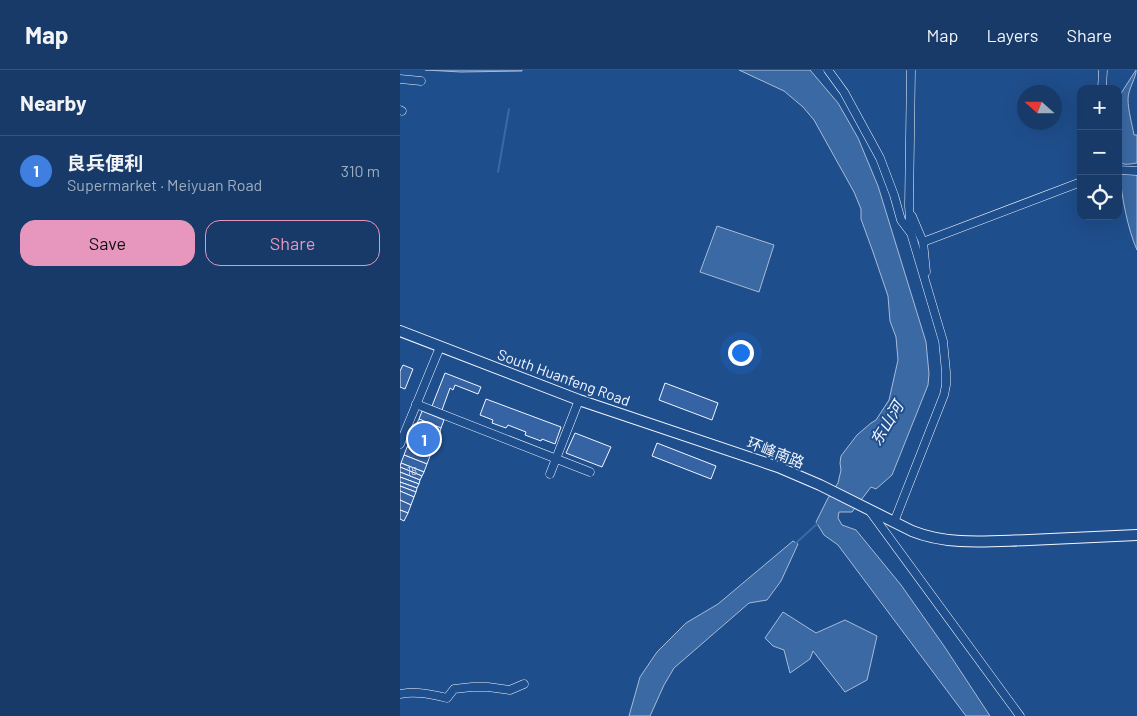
<!DOCTYPE html>
<html lang="en">
<head>
<meta charset="utf-8">
<style>
  :root { --surface:#173a69; --page:#20416f; --text:#f1f3f6; --muted:#9eadc0; --line:#36547d; --accent:#e797bd }
  body { margin:0; font-family:Barlow,"Noto Sans SC",sans-serif; background:var(--page); color:var(--text) }
  .controls { position:absolute; right:15px; top:15px; display:grid; overflow:hidden; border-radius:10px; box-shadow:0 5px 20px #0002 }
  .controls button { width:45px; height:45px; display:grid; place-items:center; padding:0; border:0; border-bottom:1px solid var(--line); background:var(--surface); color:var(--text); font:25px sans-serif }
  .compass { position:absolute; left:617px; top:15px; width:45px; height:45px; border-radius:50%; background:var(--surface); box-shadow:0 5px 20px #0002; rotate:291deg }
  .you { position:absolute; left:340px; top:282px; width:18px; height:18px; margin:-12px; border:4px solid #fff; border-radius:50%; background:#1a73e8; box-shadow:0 0 0 8px #1a73e833 }
  .badge { display:grid; place-items:center; width:32px; height:32px; border-radius:50%; background:var(--accent); color:#fff; font-size:16px; font-weight:700 }
  .pin { position:absolute; translate:-50% -50%; border:2px solid #fff; box-shadow:0 1px 5px #0006 }
  .list { margin:0; padding:0; list-style:none }
  h2 { display:flex; justify-content:space-between; align-items:center; height:65px; margin:0; padding:0 20px; font-size:21px }
  h2 small { font-size:16px; font-weight:400; color:var(--muted) }
  .list li { display:grid; grid-template-columns:32px 1fr auto; gap:15px; align-items:center; box-sizing:border-box; height:70px; padding:0 20px; border-top:1px solid var(--line) }
  .list b { display:block; font-size:19px; white-space:nowrap }
  .list p { margin:0; font-size:16px; white-space:nowrap; color:var(--muted) }
  .list em { font-size:16px; font-style:normal; color:var(--muted) }
  .actions { display:flex; gap:10px; padding:15px 20px }
  .actions a { flex:1; padding:11px 0; border:1px solid var(--accent); border-radius:15px; text-align:center; font-size:18px; color:var(--accent) }
  .actions .main { background:var(--accent); color:#111 }
  .icon { flex:none; width:28px; height:28px; fill:none; stroke:currentColor; stroke-width:2; stroke-linecap:round; stroke-linejoin:round }
  .map { position:relative; flex:none; width:737px; height:646px; overflow:hidden }
  header { display:flex; align-items:center; gap:30px; box-sizing:border-box; height:70px; padding:0 25px; background:var(--surface); border-bottom:1px solid var(--line) }
  header strong { font-size:24px }
  nav { display:flex; gap:28px; margin-inline-start:auto; font-size:18px }
  main { display:flex }
  aside { flex:1; background:var(--surface) }
  .map>svg:first-child { display:block }
  .water { fill:#3b69a3; stroke:#a8bbd7 }
  .lines { fill:none; stroke-linecap:round; stroke-linejoin:round }
  .stream { stroke:#3b69a3; stroke-width:2 }
  .building { fill:#3563a3; stroke:#f2f6ff }
  .minor-casing { stroke:#f2f6ff; stroke-width:9 }
  .major-casing { stroke:#f2f6ff; stroke-width:12 }
  .minor { stroke:#1f4e8c; stroke-width:8 }
  .major { stroke:#1f4e8c; stroke-width:10 }
  .labels { text-anchor:middle; dominant-baseline:central; stroke-width:4; stroke-linejoin:round; paint-order:stroke }
  .number-label { font-size:12px; fill:#c3d1e8 }
  .street-label { font-size:15px; fill:#f2f6ff; stroke:#1f4e8c }
  .water-label { font-size:16px; font-style:italic; fill:#f2f6ff; stroke:#1f4e8c }
</style>
</head>
<body>
<header>
<strong>Map</strong>
<nav><a>Map</a><a>Layers</a><a>Share</a></nav>
</header>
<main>
<aside>
<h2>Nearby<small></small></h2>
<ul class="list">
<li><span class="badge" style="background:#3f7fe0">1</span><div><b>良兵便利</b><p>Supermarket · Meiyuan Road</p></div><em>310 m</em></li>
</ul>
<div class="actions"><a class="main">Save</a><a>Share</a></div>
</aside>
<div class="map">
<svg width="737" height="646" viewBox="0 0 737 646">
  <rect width="100%" height="100%" fill="#1f4e8c"/>
  <!-- water -->
  <g class="water">
    <path d="M25,0H122V1L61,2Z"/>
    <path d="M339,0H410L438,33L458,68L478,116L526,272L529,304L528,315L492,405L476,419L471,417L452,442H439L438,448L442,455L456,460L501,515L544,576L590,646H566L438,475L424,465L416,452L428,428L438,413L441,400L440,393L441,386L457,365L471,353L476,350L489,330L498,290L496,267L490,251L488,226L473,182L461,149V139L454,122L414,50L403,37L384,21Z"/>
    <path d="M736,0C737,6 728,19 728,29C728,40 732,54 734,65H737V93C730,94 724,96 718,91V28Z"/>
    <path d="M731,102L737,105V180C728,160 721,125 720,103Z"/>
    <path d="M317,156L374,175L359,222L300,202Z"/>
    <path d="M393,471L398,474L381,511L367,530L349,533L274,598L264,615L250,646H229L240,607L257,582L286,553L318,534Z"/>
    <path d="M383,542L416,563L445,550L477,566L467,610L445,622L413,581L410,589L390,603L384,580L373,576L365,568Z"/>
  </g>
  <g class="lines">
    <!-- stream -->
    <g class="stream">
      <path d="M98,102L109,39"/>
      <path d="M395,474L419,452"/>
    </g>
  </g>
  <!-- building -->
  <g class="building">
    <path d="M3,295L13,299L5,319L0,317V301Z"/>
    <path d="M45,303L81,317L78,324L55,315L53,320L50,318L42,340L32,336Z"/>
    <path d="M265,313L318,333L312,350L259,330Z"/>
    <path d="M86,329L161,357L155,374L142,369L141,371L125,365L126,362L108,355L106,358L92,353L93,350L80,345Z"/>
    <path d="M22,341L44,350L41,358L19,349Z"/>
    <path d="M19,349L41,358L40,362L17,353Z"/>
    <path d="M17,353L40,362L38,366L15,357Z"/>
    <path d="M15,357L38,366L36,370L14,361Z"/>
    <path d="M14,361L36,370L33,378L11,369Z"/>
    <path d="M175,363L211,377L202,397L166,383Z"/>
    <path d="M11,369L33,378L30,386L7,377Z"/>
    <path d="M257,373L316,396L311,409L252,386Z"/>
    <path d="M7,377L30,386L27,394L4,385Z"/>
    <path d="M4,385L27,394L24,402L1,393Z"/>
    <path d="M1,393L24,402L22,406L0,397Z"/>
    <path d="M0,397L22,406L20,410L0,402Z"/>
    <path d="M0,402L20,410L19,414L0,407Z"/>
    <path d="M0,407L19,414L17,418L0,412Z"/>
    <path d="M0,412L17,418L16,422L0,416Z"/>
    <path d="M0,416L16,422L14,427L0,421Z"/>
    <path d="M0,421L14,427L11,435L0,430Z"/>
    <path d="M0,430L11,435L8,443L0,440Z"/>
    <path d="M0,440L8,443L4,451L0,449Z"/>
  </g>
  <g class="lines">
    <!-- minor casing -->
    <g class="minor-casing">
      <g id="minor">
        <path d="M428,0L444,22L480,88L494,125L501,150L510,162"/>
        <path d="M0,9L21,11"/>
        <path d="M702,19L703,0"/>
        <path d="M0,40L2,41"/>
        <path d="M718,100L737,101"/>
        <path d="M512,146L523,172L526,202"/>
        <path d="M523,172L681,112"/>
        <path d="M16,334L190,402"/>
        <path d="M0,374L40,277"/>
        <path d="M150,404L179,330"/>
        <path d="M469,440L620,646"/>
        <path d="M494,452L544,325L546,315V302L543,271L511,163L509,136L511,0"/>
        <path d="M0,624C16,621 31,624 47,628L54,619L72,617H88L110,620L124,614"/>
      </g>
    </g>
    <!-- major casing -->
    <g class="major-casing">
      <path id="major" d="M0,261L179,330L378,397L420,415L512,461C549,476 590,471 629,470C665,468 701,467 737,465"/>
    </g>
    <!-- minor -->
    <use href="#minor" class="minor"/>
    <!-- major -->
    <use href="#major" class="major"/>
  </g>
  <g class="labels">
    <!-- number labels -->
    <g class="number-label">
      <text x="12" y="400">18</text>
    </g>
    <!-- street labels -->
    <g class="street-label">
      <text transform="translate(164 307) rotate(20)">South Huanfeng Road</text>
      <text transform="translate(376 382) rotate(21)">环峰南路</text>
    </g>
    <!-- water labels -->
    <g class="water-label">
      <text transform="translate(486 353) rotate(-59)">东山河</text>
    </g>
  </g>
</svg>
<div class="controls">
<button>+</button>
<button>−</button>
<button><svg class="icon" aria-label="locate" viewBox="0 0 24 24"><circle cx="12" cy="12" r="6"/><path d="M12 2v4M12 18v4M2 12h4M18 12h4"/></svg></button>
</div>
<svg class="compass" viewBox="-18 -18 36 36"><path d="M0-13l5 13h-10z" fill="#e53935"/><path d="M0 13l5-13h-10z" fill="#9eadc0"/></svg>
<div class="you"></div>
<div class="pin badge" style="left:24px;top:369px;background:#3f7fe0">1</div>
</div>
</main>
</body>
</html>
